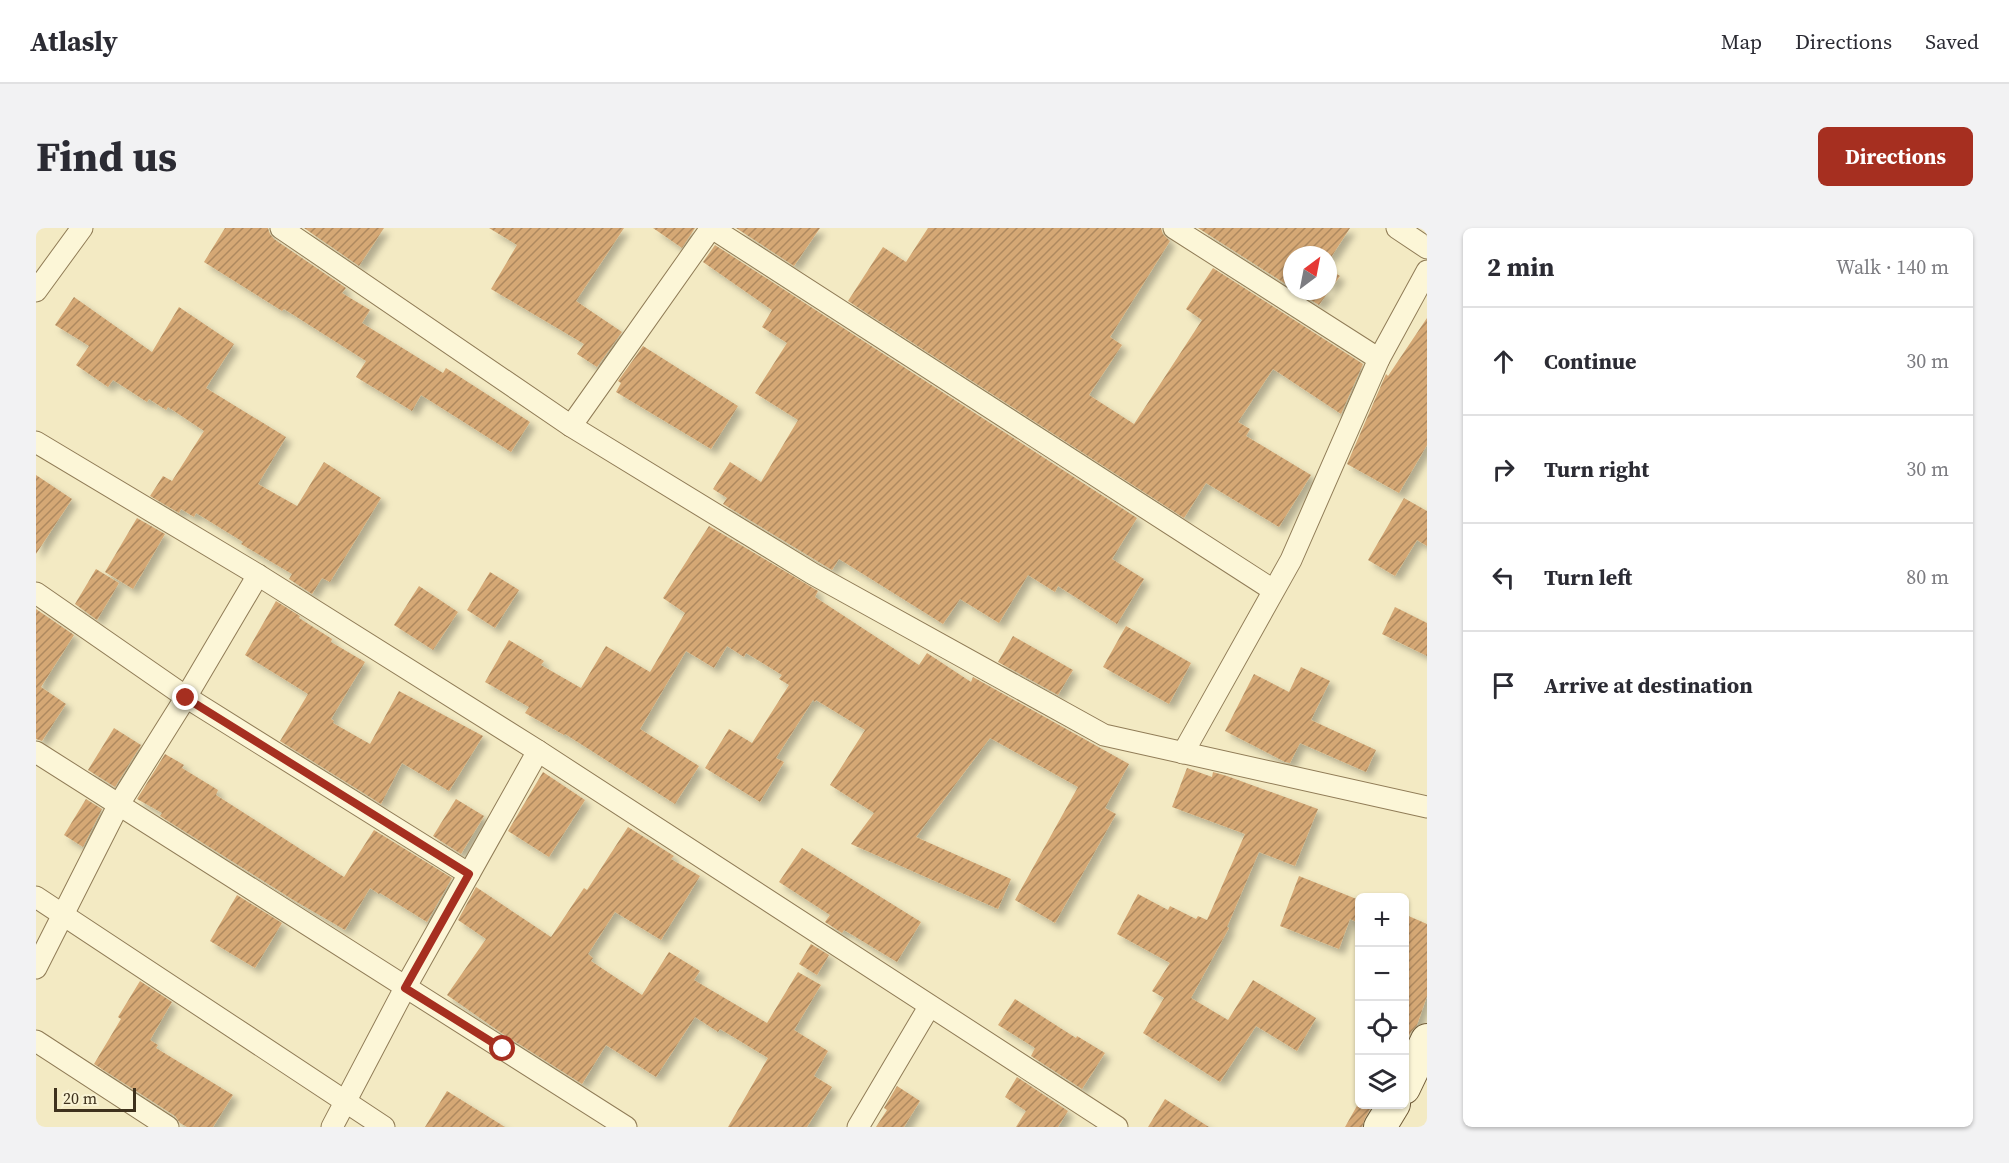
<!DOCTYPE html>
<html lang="en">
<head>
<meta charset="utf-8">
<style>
  :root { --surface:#fff; --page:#f2f2f3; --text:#2b2b33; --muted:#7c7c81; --line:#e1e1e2; --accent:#a62f20 }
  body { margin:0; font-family:"Source Serif 4",serif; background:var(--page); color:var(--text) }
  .controls { position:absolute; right:18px; bottom:18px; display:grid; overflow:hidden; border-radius:9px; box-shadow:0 2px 4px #0004 }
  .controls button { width:54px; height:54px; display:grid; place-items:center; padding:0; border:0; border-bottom:2px solid var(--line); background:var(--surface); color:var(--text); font:30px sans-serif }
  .compass { position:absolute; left:1247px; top:18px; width:54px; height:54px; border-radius:50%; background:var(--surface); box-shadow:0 2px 4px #0004; rotate:32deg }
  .scale { position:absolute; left:18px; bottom:15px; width:82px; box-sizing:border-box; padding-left:6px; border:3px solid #3e311d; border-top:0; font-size:16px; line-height:21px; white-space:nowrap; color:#3e311d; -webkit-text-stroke:4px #f9f3d4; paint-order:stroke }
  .stop { position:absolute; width:18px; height:18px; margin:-14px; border:4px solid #a62f20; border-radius:50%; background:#fff }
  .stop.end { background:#a62f20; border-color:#fff; box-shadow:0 2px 6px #0008 }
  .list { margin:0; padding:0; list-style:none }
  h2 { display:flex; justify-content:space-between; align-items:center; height:78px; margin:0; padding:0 24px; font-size:26px }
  h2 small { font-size:20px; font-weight:400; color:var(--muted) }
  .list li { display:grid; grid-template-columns:39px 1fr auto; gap:18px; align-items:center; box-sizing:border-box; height:108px; padding:0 24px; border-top:2px solid var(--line) }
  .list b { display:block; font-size:22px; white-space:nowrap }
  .list em { font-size:20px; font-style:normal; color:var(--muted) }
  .icon { flex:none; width:33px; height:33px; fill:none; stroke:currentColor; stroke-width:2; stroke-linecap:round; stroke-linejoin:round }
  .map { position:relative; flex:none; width:1391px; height:899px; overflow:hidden; border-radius:9px }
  header { display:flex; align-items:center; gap:36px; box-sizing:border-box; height:84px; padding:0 30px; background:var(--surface); border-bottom:2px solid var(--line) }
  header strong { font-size:28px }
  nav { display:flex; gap:33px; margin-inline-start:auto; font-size:21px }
  .intro { display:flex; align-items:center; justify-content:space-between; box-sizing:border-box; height:144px; padding:0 36px }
  h1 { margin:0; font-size:42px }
  .button { padding:15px 27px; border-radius:9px; background:var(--accent); color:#fff; font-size:21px; font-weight:700 }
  main { display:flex; gap:36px; padding:0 36px }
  aside { flex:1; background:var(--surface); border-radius:9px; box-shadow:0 2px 4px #0004 }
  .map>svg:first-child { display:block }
  .building { fill:url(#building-hatch); filter:url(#shadow) }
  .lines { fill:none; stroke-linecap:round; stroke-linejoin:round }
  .street-casing { stroke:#907c57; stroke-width:23 }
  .secondary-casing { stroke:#725d3a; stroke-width:34 }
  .street { stroke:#fcf6d7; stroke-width:21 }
  .secondary { stroke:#fcf6d7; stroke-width:32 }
  .route { stroke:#a62f20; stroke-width:8 }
</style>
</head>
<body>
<header>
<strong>Atlasly</strong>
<nav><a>Map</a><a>Directions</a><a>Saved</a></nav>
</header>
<div class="intro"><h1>Find us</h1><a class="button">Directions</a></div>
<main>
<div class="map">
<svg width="1391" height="899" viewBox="0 0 1391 899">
  <defs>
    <pattern id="building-hatch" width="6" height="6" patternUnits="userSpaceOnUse" patternTransform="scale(1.5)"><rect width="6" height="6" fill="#d5a875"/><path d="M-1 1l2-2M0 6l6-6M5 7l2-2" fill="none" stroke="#ae895f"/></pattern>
    <filter id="shadow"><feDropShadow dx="5.5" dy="5.5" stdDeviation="3" flood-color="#0004"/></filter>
  </defs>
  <rect width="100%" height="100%" fill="#f3eac3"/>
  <!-- building -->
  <g class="building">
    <path d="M189,0H232L234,6L238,11L310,60L306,65L334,82L326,95L407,145L410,140L494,194L475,224L385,167L376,183L320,149L330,133L248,81L246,83L168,34Z"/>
    <path d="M268,0H348L323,38Z"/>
    <path d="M453,0H588L540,73L586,104L561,139L541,126L548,116L455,61L481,17Z"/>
    <path d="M617,0H659L646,20Z"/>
    <path d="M700,0H784L758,38Z"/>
    <path d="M892,0H1125L1127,6L1134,13L1074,109L1086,117L1053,167L1098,196L1166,92L1150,81L1177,40L1327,136L1305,186L1237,141L1202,194L1214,201L1210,208L1275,247L1243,299L1170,255L1148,290L812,73L847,19L870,34Z"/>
    <path d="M1162,0H1314L1292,34V27H1256V60Z"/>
    <path d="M679,17L1101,290L1076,331L1108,351L1081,396L1022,358L1019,364L992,347L963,395L924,371L907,396L803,331L796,342L687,276L691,270L677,261L694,234L725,254L762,192L719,165L751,115L726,99L736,82L667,34Z"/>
    <path d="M1292,40L1304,48L1283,77L1260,63H1292Z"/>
    <path d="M38,69L116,124L143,79L198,116L170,160L250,209L222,256L261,278L288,234L345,270L294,354L286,350L276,366L253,351L256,346L205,316L207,314L160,285L158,289L145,281L143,285L114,268L127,248L136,253L168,203L132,179L130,182L113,171L111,174L77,152L72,159L40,137L53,118L19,97Z"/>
    <path d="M1391,90V217L1363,265L1311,236L1350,146L1352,148Z"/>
    <path d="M607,118L702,178L675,221L580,164L585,155L582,153Z"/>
    <path d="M0,247L36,271L0,326Z"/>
    <path d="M1368,270L1391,283V318L1381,312L1359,348L1332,332Z"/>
    <path d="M101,290L129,306L97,361L69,344Z"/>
    <path d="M673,298L782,363L779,369L883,437L891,425L935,454L937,449L1093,536L1069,580L1080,586L1019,695L979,672L1042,559L954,510L880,609L975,651L962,681L815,616L838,585L794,557L829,502L780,472L779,474L777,472L740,530L748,534L724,574L669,540L693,501L716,515L753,457L743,451L746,447L710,425L708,429L691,418L678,440L650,423L604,501L663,538L639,576L529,506L528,507L489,485L493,479L449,454L473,412L508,433L505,437L545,460L570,418L614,444L649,385L627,370Z"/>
    <path d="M60,341L83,355L61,392L39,376Z"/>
    <path d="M454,344L483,362L459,400L431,382Z"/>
    <path d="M383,358L422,384L397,422L358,397Z"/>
    <path d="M240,373L264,388L263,390L296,411L295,414L329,434L295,491L298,493L297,495L334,516L363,463L447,508L413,563L366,535L345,576L244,513L272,466L209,427Z"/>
    <path d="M1359,379L1391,395V428L1346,406Z"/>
    <path d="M0,381L38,407L5,459L30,476L6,513L0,511Z"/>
    <path d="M1090,398L1155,435L1133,476L1067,439Z"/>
    <path d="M977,408L1037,442L1022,467L962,434Z"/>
    <path d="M1265,439L1294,453L1275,492L1340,522L1330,544L1264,515L1254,535L1249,534L1189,503L1218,446L1253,464Z"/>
    <path d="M78,500L105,517L79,559L52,542Z"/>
    <path d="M129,526L148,537L146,540L182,562L180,567L308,649L338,602L416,650L391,694L344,665L343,666L334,660L309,702L259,673L124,588L126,585L101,571Z"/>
    <path d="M1151,540L1176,549L1177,544L1191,548L1282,581L1259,638L1223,624L1191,699L1193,700L1155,770L1192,792L1217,752L1280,790L1261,823L1220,798L1184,854L1107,805L1128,770L1116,763L1134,735L1081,706L1102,666L1132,682L1134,678L1160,691L1162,688L1171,692L1209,606L1136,579Z"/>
    <path d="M507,544L549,572L513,629L472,603Z"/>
    <path d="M50,571L66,581L47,619L28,607Z"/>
    <path d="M420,571L448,588L425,626L397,608Z"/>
    <path d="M592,599L638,628L635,631L664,648L625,712L579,684L552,726L557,730L555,733L606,767L633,724L664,743L658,752L731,795L762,744L785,757L758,802L792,823L778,848L796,859L771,899H692L732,830L684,801L682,804L659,789L620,849L570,817L546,856L464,804L411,767L450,711L422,692L440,659L515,709L548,660L551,662Z"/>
    <path d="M766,620L885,694L861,734L808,702L806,705L789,694L794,687L743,654Z"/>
    <path d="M1263,648L1323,672V695L1314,691L1303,721L1244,698Z"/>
    <path d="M201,667L246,695L219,740L174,713Z"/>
    <path d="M1368,686L1391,696V768L1381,797L1375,804L1368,817Z"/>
    <path d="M775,716L793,727L781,747L763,736Z"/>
    <path d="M104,753L136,774L114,812L122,817L120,820L197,867L177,899H151L144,895L139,888L58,836L85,791L82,789Z"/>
    <path d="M979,771L1040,810L1041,808L1069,825L1046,861L995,828L999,820L962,797Z"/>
    <path d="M981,849L1032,883L1022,899H980L990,883L969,869Z"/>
    <path d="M861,858L884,873L868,899H840L851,882L848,880Z"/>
    <path d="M411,863L469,899H389Z"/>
    <path d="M1129,871L1173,899H1112Z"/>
    <path d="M1322,876H1337L1329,890L1326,899H1309Z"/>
  </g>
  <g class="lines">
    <!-- street casing -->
    <g class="street-casing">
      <g id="street">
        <path d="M245,0L535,198L777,346L1068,507L1391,579"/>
        <path d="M676,0L1237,362"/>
        <path d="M1138,0L1343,131"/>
        <path d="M1361,0L1391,20"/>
        <path d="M0,63L46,0"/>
        <path d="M535,198L675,0"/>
        <path d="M0,214L222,347L502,523L1081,899"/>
        <path d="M0,365L150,469L433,646"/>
        <path d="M0,524L590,899"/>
        <path d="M1147,525L1255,332L1343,131L1391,43"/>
        <path d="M0,669L348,899"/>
        <path d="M0,740L83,576L150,469L222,347"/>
        <path d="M0,813L132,899"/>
        <path d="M296,899L369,760L502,523"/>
        <path d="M822,899L893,779"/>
      </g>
    </g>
    <!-- secondary casing -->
    <g class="secondary-casing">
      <g id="secondary">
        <path d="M1368,860L1391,812"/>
        <path d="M1344,899L1358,876"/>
      </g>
    </g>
    <!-- street -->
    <use href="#street" class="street"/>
    <!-- secondary -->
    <use href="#secondary" class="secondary"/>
  </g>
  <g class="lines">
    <!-- route -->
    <path class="route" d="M150,470L433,646L369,760L467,821"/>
  </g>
</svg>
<div class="controls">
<button>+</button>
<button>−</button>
<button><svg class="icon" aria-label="locate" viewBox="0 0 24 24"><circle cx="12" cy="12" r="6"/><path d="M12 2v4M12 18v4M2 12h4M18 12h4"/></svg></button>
<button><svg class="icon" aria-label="layers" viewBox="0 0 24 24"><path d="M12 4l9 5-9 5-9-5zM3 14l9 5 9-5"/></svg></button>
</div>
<svg class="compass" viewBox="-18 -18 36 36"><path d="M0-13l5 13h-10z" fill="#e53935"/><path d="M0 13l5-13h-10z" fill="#7c7c81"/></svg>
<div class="scale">20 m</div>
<div class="stop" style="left:467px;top:821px"></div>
<div class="stop end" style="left:150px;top:470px"></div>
</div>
<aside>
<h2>2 min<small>Walk · 140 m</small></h2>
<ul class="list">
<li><svg class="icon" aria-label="ahead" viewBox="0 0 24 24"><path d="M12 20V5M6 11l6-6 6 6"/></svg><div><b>Continue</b></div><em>30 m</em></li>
<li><svg class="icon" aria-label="right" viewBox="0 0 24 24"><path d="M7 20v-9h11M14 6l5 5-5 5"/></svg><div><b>Turn right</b></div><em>30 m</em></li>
<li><svg class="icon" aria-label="left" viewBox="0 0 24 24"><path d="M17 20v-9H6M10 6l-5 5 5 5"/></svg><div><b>Turn left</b></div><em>80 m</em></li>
<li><svg class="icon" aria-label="arrive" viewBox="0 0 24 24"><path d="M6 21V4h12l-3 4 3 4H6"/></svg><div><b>Arrive at destination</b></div></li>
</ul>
</aside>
</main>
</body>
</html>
